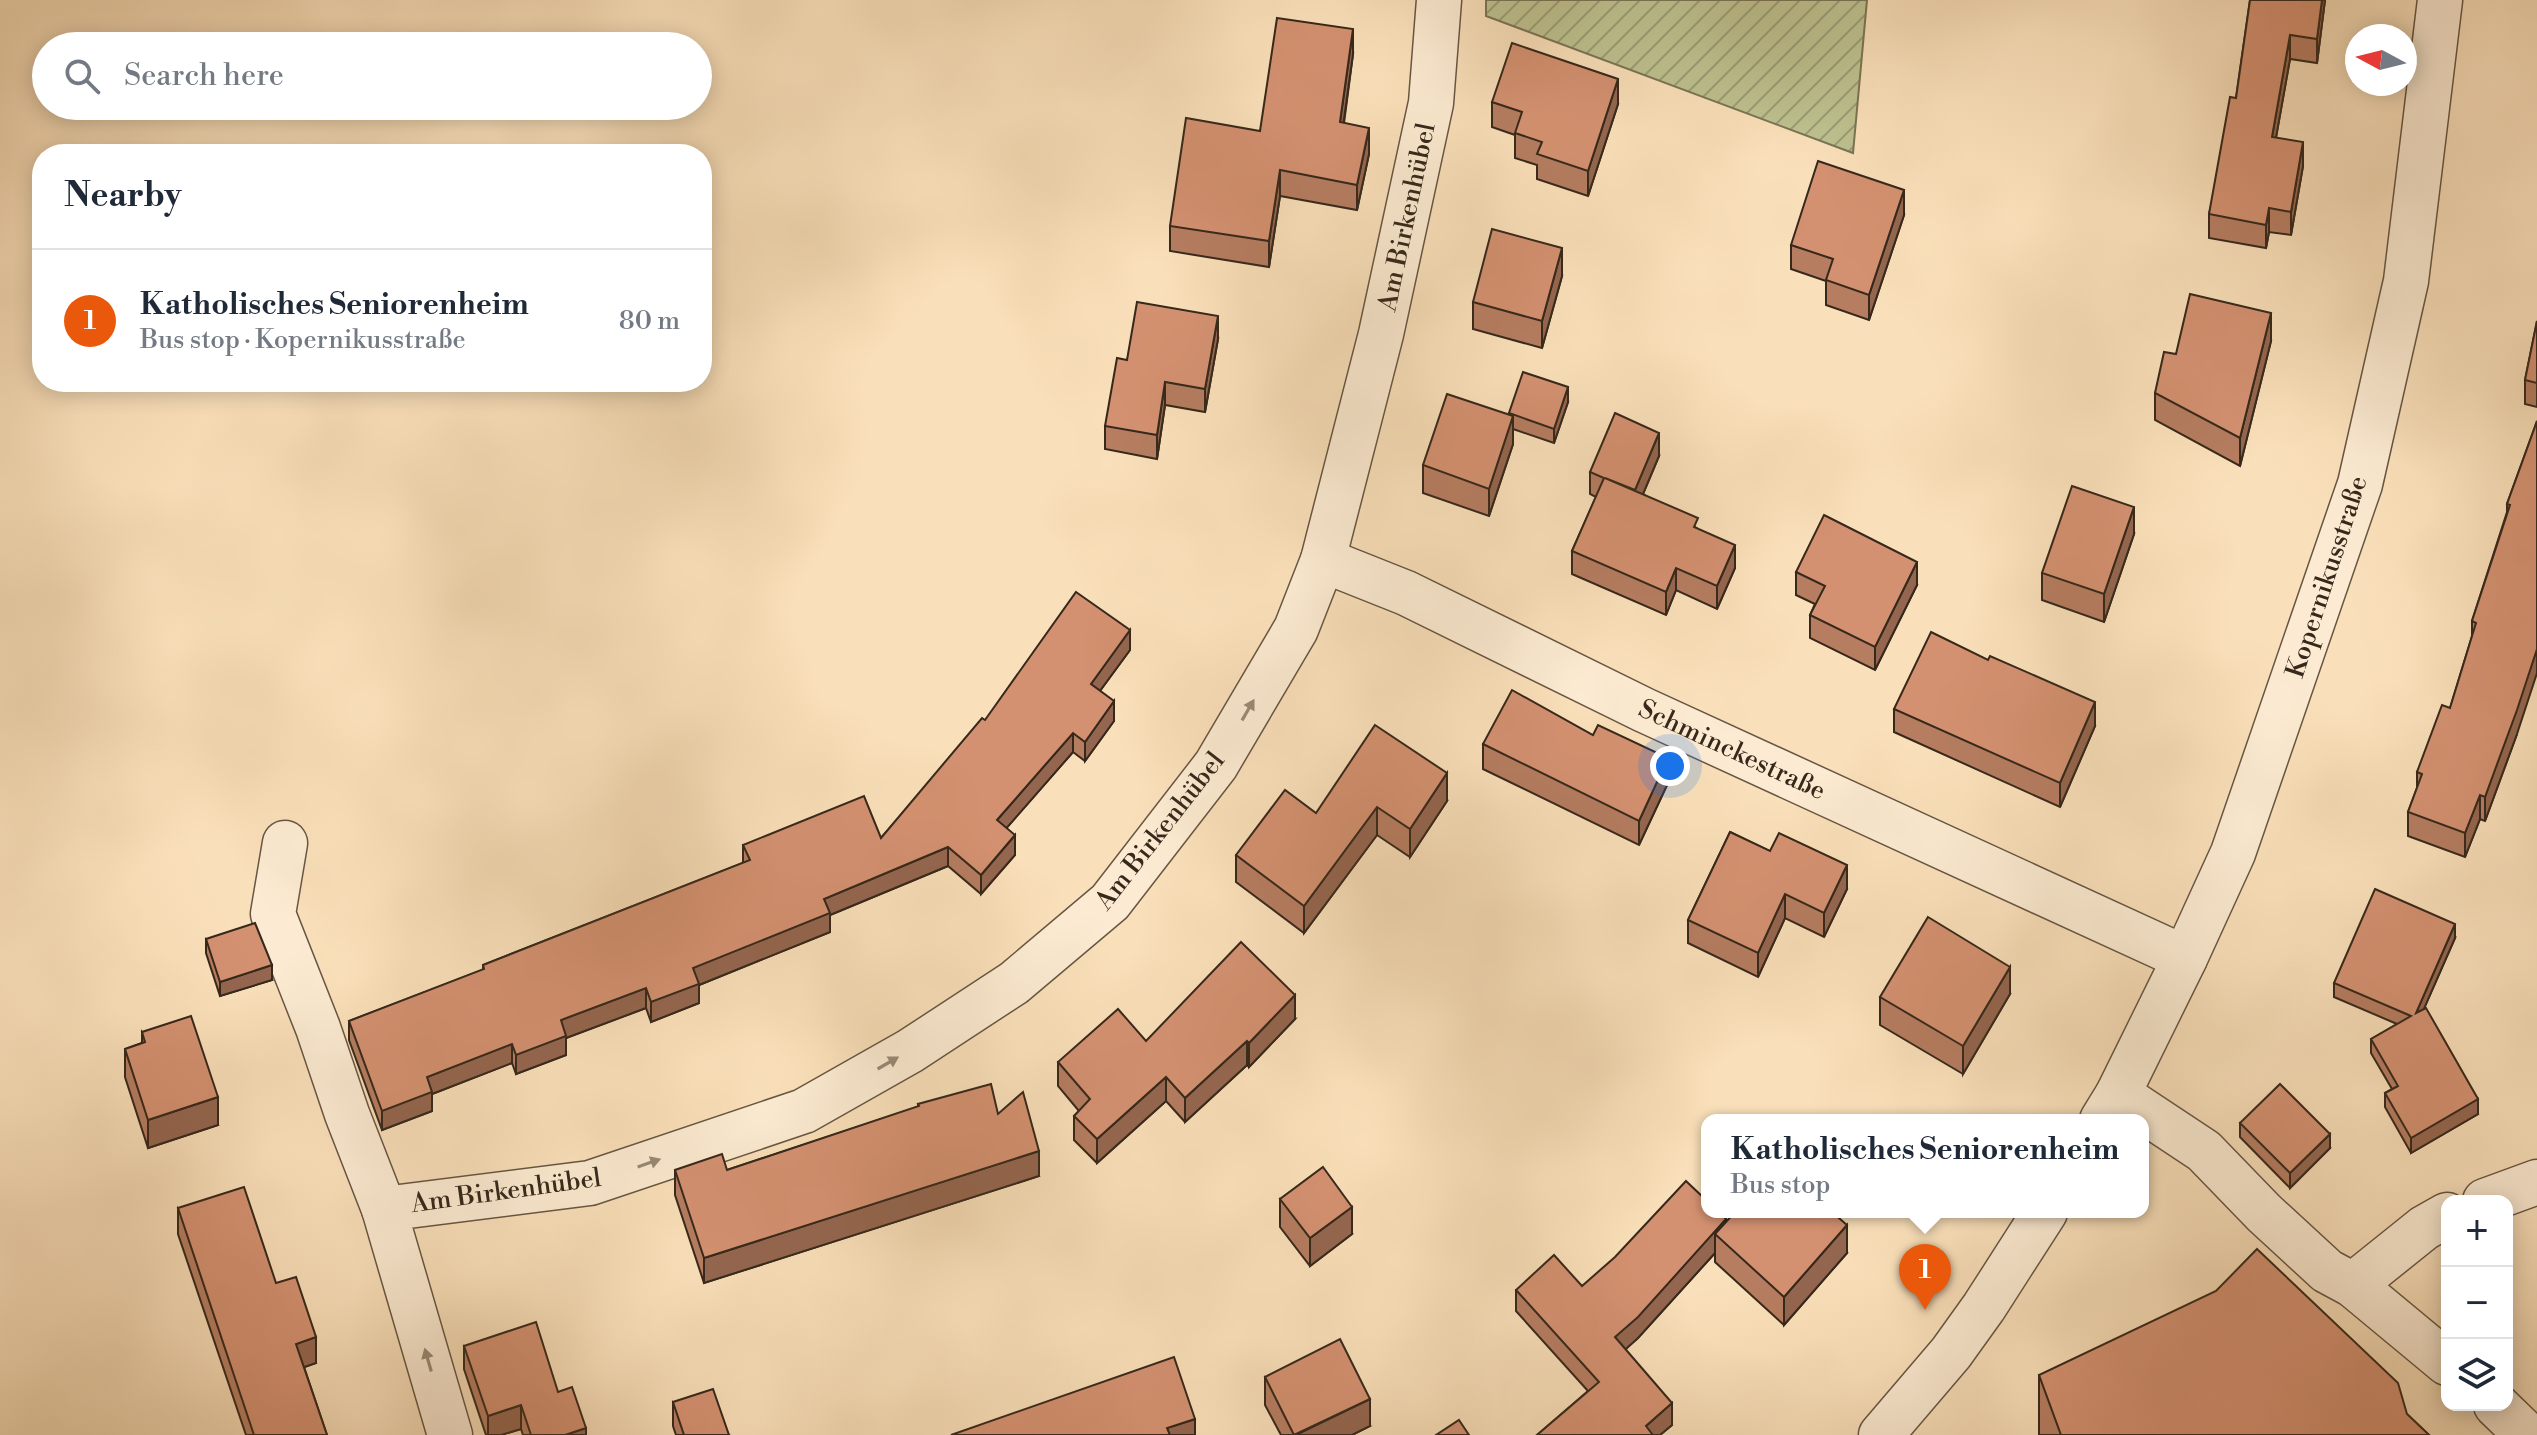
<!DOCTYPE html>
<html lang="en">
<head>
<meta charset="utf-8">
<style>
  :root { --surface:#fff; --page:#f6f6f7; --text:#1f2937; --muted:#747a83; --line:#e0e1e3; --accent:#ea580c }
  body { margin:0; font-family:"Libre Bodoni",serif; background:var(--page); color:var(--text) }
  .controls { position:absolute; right:24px; bottom:24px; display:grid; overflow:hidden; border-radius:16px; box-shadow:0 4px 20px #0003 }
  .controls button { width:72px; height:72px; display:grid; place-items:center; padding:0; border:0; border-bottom:2px solid var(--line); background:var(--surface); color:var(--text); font:40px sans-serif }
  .compass { position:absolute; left:2345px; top:24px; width:72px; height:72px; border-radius:50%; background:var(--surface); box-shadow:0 4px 20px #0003; rotate:277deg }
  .you { position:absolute; left:1670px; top:766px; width:28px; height:28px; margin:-20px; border:6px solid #fff; border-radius:50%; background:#1a73e8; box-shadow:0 0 0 12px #1a73e833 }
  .badge { display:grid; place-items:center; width:52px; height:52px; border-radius:50%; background:var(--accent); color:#fff; font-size:26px; font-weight:700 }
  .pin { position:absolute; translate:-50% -66px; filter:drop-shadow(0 2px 4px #0008) }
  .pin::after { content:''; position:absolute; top:42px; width:28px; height:24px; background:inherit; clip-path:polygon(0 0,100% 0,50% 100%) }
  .popup { position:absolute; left:1701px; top:1114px; width:448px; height:104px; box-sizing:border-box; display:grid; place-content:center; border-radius:16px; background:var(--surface); filter:drop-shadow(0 2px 6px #0005); font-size:26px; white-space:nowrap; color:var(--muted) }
  .popup b { font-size:30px; color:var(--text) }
  .popup::after { content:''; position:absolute; left:50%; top:100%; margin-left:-16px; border:16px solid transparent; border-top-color:var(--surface) }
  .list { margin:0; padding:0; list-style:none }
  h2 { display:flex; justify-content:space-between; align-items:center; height:104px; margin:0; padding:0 32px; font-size:34px }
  h2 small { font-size:26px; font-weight:400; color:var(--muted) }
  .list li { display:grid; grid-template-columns:52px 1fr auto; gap:24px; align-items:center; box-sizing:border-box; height:144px; padding:0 32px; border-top:2px solid var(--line) }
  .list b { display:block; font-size:30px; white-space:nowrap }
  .list p { margin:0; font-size:26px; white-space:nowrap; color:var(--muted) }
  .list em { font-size:26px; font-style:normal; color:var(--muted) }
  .icon { flex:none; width:44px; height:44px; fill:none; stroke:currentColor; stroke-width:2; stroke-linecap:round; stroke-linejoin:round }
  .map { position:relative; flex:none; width:2537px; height:1435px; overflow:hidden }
  .search { position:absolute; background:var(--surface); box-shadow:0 4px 20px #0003; left:32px; top:32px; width:680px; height:88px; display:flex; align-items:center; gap:20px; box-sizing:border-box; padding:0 28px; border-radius:44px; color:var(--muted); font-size:30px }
  .panel { position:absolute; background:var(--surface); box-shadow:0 4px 20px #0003; left:32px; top:144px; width:680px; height:248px; border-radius:32px }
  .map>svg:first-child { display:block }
  .garden { fill:url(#garden-furrows); stroke:#7a7556; stroke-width:2 }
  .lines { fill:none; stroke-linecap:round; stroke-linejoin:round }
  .minor-casing { stroke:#675643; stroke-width:47 }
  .minor { stroke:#fcebd2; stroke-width:44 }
  .wall { fill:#b67d61; stroke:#36281b; stroke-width:2 }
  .shaded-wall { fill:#94664f; stroke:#36281b; stroke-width:2 }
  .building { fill:#d49171; stroke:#36281b; stroke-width:2 }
  .oneway { fill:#998a76 }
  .labels { text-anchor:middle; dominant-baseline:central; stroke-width:8; stroke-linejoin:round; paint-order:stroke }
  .street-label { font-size:26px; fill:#36281b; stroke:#fcebd2 }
</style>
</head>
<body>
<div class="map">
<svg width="2537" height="1435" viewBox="0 0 2537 1435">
  <defs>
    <pattern id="garden-furrows" width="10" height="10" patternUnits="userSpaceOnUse" patternTransform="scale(2)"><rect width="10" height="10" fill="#bec290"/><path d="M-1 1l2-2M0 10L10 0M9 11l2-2" fill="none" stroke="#9b9e75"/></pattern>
  </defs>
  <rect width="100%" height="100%" fill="#fae0ba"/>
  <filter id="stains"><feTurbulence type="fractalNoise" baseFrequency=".0025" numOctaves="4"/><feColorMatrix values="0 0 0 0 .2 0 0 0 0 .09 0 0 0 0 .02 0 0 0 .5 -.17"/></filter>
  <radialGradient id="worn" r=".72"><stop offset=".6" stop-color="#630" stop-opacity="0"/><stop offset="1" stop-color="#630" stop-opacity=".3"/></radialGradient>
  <!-- garden -->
  <path class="garden" d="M1486,0H1867L1853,153L1486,16Z"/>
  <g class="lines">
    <!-- minor casing -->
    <g class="minor-casing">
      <g id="minor">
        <path d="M1323,560L1406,593L1644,710L2185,958"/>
        <path d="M285,843L273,914L318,1028L347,1114L384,1209"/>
        <path d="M2118,1094L2204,1151L2264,1213L2327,1271L2353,1285L2447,1363"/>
        <path d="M2102,1120L2118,1094L2185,958L2233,853L2360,484L2406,281L2440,0"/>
        <path d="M2485,1201L2537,1182"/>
        <path d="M2353,1285L2424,1228L2447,1215"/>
        <path d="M2496,1405L2527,1435"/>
        <path d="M450,1435L384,1209L590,1183L804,1111L910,1051L1014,983L1110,902L1216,765L1296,629L1323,560L1381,334L1431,103L1439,0"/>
        <path d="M1881,1435L1951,1353L1984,1307L2045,1212"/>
      </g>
    </g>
    <!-- minor -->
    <use href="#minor" class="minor"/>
  </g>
  <!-- wall -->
  <g class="wall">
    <path d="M2250,0H2325L2317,63L2290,59L2276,137L2303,166L2291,235L2269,232L2266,248L2209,238V214L2236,98Z"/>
    <path d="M1353,54L1344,123L1369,154L1357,210L1280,196L1269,267L1170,251V226L1260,131Z"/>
    <path d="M1492,102L1618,104L1588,196L1537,179V165L1515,158V135L1492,127Z"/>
    <path d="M1904,215L1869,320L1826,305V281L1791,269V245Z"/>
    <path d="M1562,276L1542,348L1473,329V302Z"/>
    <path d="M2537,321V407L2525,404V380Z"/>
    <path d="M1218,339L1205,412L1165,405L1157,459L1105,449V426Z"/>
    <path d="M2271,341L2240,466L2155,420V393L2176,354Z"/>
    <path d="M1568,402L1554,443L1513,429V444L1489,516L1423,493V465L1509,415V413Z"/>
    <path d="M2537,421L2517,734L2485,821L2480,819L2465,857L2408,836V812L2417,788V772L2450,708L2472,636V621L2507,512V504Z"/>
    <path d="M1659,456L1643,494L1698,529L1735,568L1717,609L1676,590L1666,615L1572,574V551L1596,497L1590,494V472Z"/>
    <path d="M2134,534L2104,622L2042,600V573Z"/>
    <path d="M1796,572L1917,585L1875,670L1810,638V615L1815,604L1796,595Z"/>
    <path d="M1130,650L1100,691L1114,721L1085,761L1073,752L1006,828L1015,855L981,894L948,866L830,915V932L699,985V1003L651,1022L646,1008L566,1038V1055L516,1074L512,1063L432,1094V1111L382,1130L349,1040V1021L483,970V965L743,863V845L881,838L985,720Z"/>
    <path d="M1894,709L2095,726L2060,807L1894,732Z"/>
    <path d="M1483,744L1668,783L1639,845L1483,769Z"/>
    <path d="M1447,801L1410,857L1377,835L1304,933L1236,882V855L1316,813Z"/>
    <path d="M1730,832L1847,889L1824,937L1785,918L1758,977L1688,943V920Z"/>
    <path d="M2455,938L2424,1008L2478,1114L2411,1153L2385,1107V1093L2392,1089L2371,1053V1039L2397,1024L2334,997V983Z"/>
    <path d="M206,939L272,980L220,996L206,953Z"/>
    <path d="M2010,994L1963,1074L1880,1025V997Z"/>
    <path d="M1295,1019L1249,1067L1247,1065L1185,1122L1166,1101L1097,1163L1074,1140V1116L1079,1111L1058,1086V1062L1146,1041Z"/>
    <path d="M142,1032L218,1125L148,1148L125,1077V1049L142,1043Z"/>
    <path d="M918,1104L998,1114L1039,1176L704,1283L675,1195V1170H727L918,1107Z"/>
    <path d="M2240,1123L2330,1148L2290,1188L2240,1137Z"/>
    <path d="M1280,1199L1352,1234L1310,1266L1280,1227Z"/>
    <path d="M178,1208L276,1283L316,1363L304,1367L327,1435H246L178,1234Z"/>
    <path d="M1726,1222L1847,1253L1784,1325L1715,1262V1253L1638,1338L1625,1349L1672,1425L1660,1435H1537L1588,1391L1516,1311V1290L1582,1286Z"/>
    <path d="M464,1346L558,1392L586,1435H523L521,1429L501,1435H486L464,1369Z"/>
    <path d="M2039,1375L2407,1414L2429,1435H2039Z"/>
    <path d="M1265,1377L1370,1426L1352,1435H1281L1265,1405Z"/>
    <path d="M673,1402L729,1435H676L673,1426Z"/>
  </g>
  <!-- shaded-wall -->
  <g class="shaded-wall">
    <path d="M2322,0H2325L2317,63V39Z"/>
    <path d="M1353,29V54L1340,148V122Z"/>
    <path d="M2290,35V59L2272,160V137Z"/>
    <path d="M1618,79V104L1588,196V171Z"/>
    <path d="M1369,128V154L1357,210V185Z"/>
    <path d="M2303,142V166L2291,235V212Z"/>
    <path d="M1280,170V196L1269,267V241Z"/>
    <path d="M1904,190V215L1869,320V295Z"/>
    <path d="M2269,208V232L2266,248V225Z"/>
    <path d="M1562,248V276L1542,348V321Z"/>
    <path d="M2271,313V341L2240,466V438Z"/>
    <path d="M1218,316V339L1205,412V389Z"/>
    <path d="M1165,382V405L1157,459V435Z"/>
    <path d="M1568,387V402L1554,443V429Z"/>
    <path d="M1513,416V444L1489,516V489Z"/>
    <path d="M1659,433V456L1635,513V490Z"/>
    <path d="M2134,507V534L2104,622V594Z"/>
    <path d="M1735,545V568L1717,609V586Z"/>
    <path d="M1917,562V585L1875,670V647Z"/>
    <path d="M1676,568V590L1666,615V592Z"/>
    <path d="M1130,630V650L1091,703V684Z"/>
    <path d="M2537,649V673L2517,734L2485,821V797Z"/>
    <path d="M1114,701V721L1085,761V742Z"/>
    <path d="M2095,702V726L2060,807V783Z"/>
    <path d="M1073,733V752L997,839V820Z"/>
    <path d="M1668,758V783L1639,845V821Z"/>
    <path d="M1447,773V801L1410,857V829Z"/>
    <path d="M2480,795V819L2465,857V833Z"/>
    <path d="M1377,807V835L1304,933V906Z"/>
    <path d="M1015,835V855L981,894V875Z"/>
    <path d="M948,847V866L830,915V932L699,985V1003L651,1022V1002L693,968L824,899Z"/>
    <path d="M1847,865V889L1824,937V913Z"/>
    <path d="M1785,894V918L1758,977V953Z"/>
    <path d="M2455,924V938L2416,1027V1013Z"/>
    <path d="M272,965V980L220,996V982Z"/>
    <path d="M2010,967V994L1963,1074V1046Z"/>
    <path d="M646,988V1008L566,1038V1055L516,1074V1055L561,1020Z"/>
    <path d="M1295,995V1019L1249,1067V1043Z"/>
    <path d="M1247,1041V1065L1185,1122V1098Z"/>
    <path d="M512,1044V1063L432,1094V1111L382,1130V1111L427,1077Z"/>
    <path d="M1166,1077V1101L1097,1163V1139Z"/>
    <path d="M218,1097V1125L148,1148V1120Z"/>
    <path d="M2478,1099V1114L2411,1153V1138Z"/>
    <path d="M2330,1134V1148L2290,1188V1173Z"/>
    <path d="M1039,1151V1176L704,1283V1258Z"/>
    <path d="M1352,1207V1234L1310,1266V1238Z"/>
    <path d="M1726,1219V1240L1715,1234V1253L1638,1338L1615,1359V1337Z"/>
    <path d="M1847,1225V1253L1784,1325V1297Z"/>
    <path d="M316,1337V1363L296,1370V1344Z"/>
    <path d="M1370,1399V1426L1352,1435H1296Z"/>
    <path d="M1672,1403V1425L1660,1435H1646V1426Z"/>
    <path d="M521,1405V1429L501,1435H488V1416Z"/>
    <path d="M1195,1419V1435H1167V1428Z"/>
    <path d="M586,1428V1435H565Z"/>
  </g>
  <!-- building -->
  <g class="building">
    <path d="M2250,0H2322L2317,39L2290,35L2272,137L2303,142L2291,212L2269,208L2266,225L2209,214L2230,97L2236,98Z"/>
    <path d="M1277,18L1353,29L1340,122L1369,128L1357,185L1280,170L1269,241L1170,226L1186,118L1260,131Z"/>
    <path d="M1512,43L1618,79L1588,171L1537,154L1542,142L1515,133L1522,112L1492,102Z"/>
    <path d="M1818,161L1904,190L1869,295L1826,280L1833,259L1791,245Z"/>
    <path d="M1492,229L1562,248L1542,321L1473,302Z"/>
    <path d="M2190,294L2271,313L2240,438L2155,393L2164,352L2176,354Z"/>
    <path d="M1137,302L1218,316L1205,389L1165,382L1157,435L1105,426L1117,358L1127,360Z"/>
    <path d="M2537,321V383L2525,380Z"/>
    <path d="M1523,372L1568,387L1554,429L1509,413Z"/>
    <path d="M1447,394L1513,416L1489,489L1423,465Z"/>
    <path d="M1615,413L1659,433L1635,490L1605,478L1698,518L1694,527L1735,545L1717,586L1676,568L1666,592L1572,551L1604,478L1590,472Z"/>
    <path d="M2537,421V649L2517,710L2485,797L2480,795L2465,833L2408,812L2422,774L2417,772L2442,705L2450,708L2476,623L2472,621L2510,505L2507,504Z"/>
    <path d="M2072,486L2134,507L2104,594L2042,573Z"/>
    <path d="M1824,515L1917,562L1875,647L1810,615L1825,586L1796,572Z"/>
    <path d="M1076,592L1130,630L1091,684L1114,701L1085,742L1073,733L997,820L1015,835L981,875L948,847L824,899L830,913L693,968L699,984L651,1002L646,988L561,1020L566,1036L516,1055L512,1044L427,1077L432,1092L382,1111L349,1021L484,969L483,965L750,860L743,845L864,796L881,838L982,718L985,720Z"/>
    <path d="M1931,632L1988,660L1990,656L2095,702L2060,783L1894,709Z"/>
    <path d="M1512,690L1593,735L1598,725L1668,758L1639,821L1483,744Z"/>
    <path d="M1375,725L1447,773L1410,829L1377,807L1304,906L1236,855L1285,790L1316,813Z"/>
    <path d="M1730,832L1770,851L1779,833L1847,865L1824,913L1785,894L1758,953L1688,920Z"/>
    <path d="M2375,889L2455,924L2416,1013L2426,1008L2478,1099L2411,1138L2385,1093L2398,1086L2371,1039L2411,1016L2334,983Z"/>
    <path d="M1928,917L2010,967L1963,1046L1880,997Z"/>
    <path d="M255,923L272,965L220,982L206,939Z"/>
    <path d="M1241,942L1295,995L1249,1043L1247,1041L1185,1098L1166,1077L1097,1139L1074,1116L1090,1099L1058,1062L1118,1009L1146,1041Z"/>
    <path d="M191,1016L218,1097L148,1120L125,1049L145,1042L142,1032Z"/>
    <path d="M991,1084L998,1114L1023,1092L1039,1151L704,1258L675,1170L722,1154L727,1170L919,1106L918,1104Z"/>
    <path d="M2280,1084L2330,1134L2290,1173L2240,1123Z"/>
    <path d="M1323,1167L1352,1207L1310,1238L1280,1199Z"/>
    <path d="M1686,1181L1707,1201V1212H1719L1726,1219L1638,1317L1615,1337L1672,1403L1646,1426L1652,1434L1651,1435H1537L1599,1382L1516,1290L1554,1255L1582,1286L1615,1257Z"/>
    <path d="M244,1187L276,1283L296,1277L316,1337L296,1344L327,1435H254L178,1208Z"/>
    <path d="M1735,1212H1832L1847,1225L1784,1297L1715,1234Z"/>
    <path d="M2257,1249L2398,1383L2407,1414L2429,1435H2061L2039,1375L2216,1291Z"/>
    <path d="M536,1322L558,1392L572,1387L586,1428L565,1435H531L521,1405L488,1416L464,1346Z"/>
    <path d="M1340,1339L1370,1399L1294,1435L1265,1377Z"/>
    <path d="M1174,1357L1195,1419L1167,1428L1170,1435H951Z"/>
    <path d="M713,1389L729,1435H684L673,1402Z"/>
    <path d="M1459,1420L1469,1435H1436Z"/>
  </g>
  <!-- one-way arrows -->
  <defs><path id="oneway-solid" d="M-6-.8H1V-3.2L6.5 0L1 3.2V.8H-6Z" transform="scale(2)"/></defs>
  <g class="oneway">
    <use href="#oneway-solid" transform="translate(1248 710) rotate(-60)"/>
    <use href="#oneway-solid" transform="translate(888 1063) rotate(-30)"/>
    <use href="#oneway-solid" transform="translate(649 1163) rotate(-19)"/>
    <use href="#oneway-solid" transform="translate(428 1360) rotate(-106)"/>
  </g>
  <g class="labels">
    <!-- street labels -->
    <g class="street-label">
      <text transform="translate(1407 217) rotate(-78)">Am Birkenhübel</text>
      <text transform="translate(2327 577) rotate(-72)">Kopernikusstraße</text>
      <text transform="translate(1732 750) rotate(25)">Schminckestraße</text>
      <text transform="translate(1160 831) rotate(-52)">Am Birkenhübel</text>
      <text transform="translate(506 1191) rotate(-8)">Am Birkenhübel</text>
    </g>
  </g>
  <rect width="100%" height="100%" filter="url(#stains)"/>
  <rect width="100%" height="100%" fill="url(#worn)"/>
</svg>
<div class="controls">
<button>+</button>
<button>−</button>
<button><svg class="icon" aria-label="layers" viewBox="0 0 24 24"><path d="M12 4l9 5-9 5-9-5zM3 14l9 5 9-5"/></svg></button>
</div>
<svg class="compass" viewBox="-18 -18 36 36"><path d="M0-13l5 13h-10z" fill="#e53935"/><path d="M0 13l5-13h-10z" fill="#747a83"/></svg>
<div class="you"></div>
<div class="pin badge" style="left:1925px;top:1310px">1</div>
<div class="popup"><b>Katholisches Seniorenheim</b>Bus stop</div>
<div class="search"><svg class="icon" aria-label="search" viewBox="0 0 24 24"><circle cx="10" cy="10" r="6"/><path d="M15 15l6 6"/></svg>Search here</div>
<section class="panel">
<h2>Nearby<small></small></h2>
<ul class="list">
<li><span class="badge">1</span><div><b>Katholisches Seniorenheim</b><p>Bus stop · Kopernikusstraße</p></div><em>80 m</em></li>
</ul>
</section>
</div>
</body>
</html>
